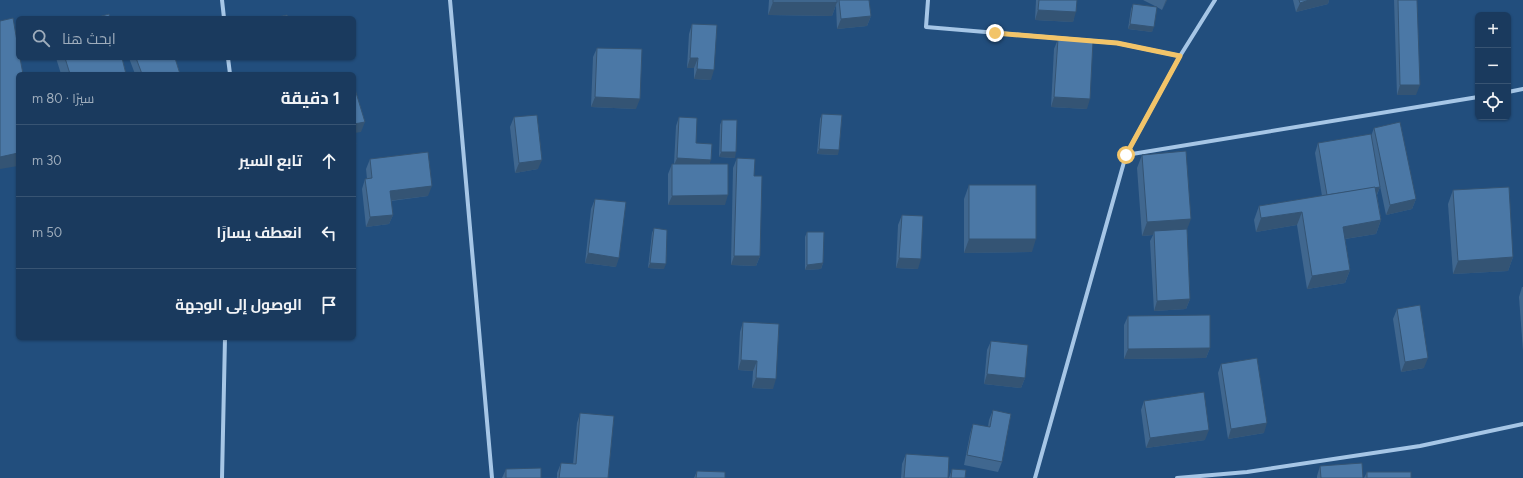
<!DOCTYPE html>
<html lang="ar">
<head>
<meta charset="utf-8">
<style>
  :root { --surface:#1a3a5e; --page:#274567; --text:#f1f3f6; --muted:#9fadbc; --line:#385473 }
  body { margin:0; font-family:Figtree,Cairo,sans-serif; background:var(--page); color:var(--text); direction:rtl }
  .controls { position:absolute; right:12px; top:12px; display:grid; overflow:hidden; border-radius:6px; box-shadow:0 1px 3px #0004 }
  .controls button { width:36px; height:36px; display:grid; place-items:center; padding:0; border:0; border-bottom:1px solid var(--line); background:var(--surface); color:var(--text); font:20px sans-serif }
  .stop { position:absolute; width:12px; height:12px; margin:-9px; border:3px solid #f2c469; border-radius:50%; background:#fff }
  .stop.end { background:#f2c469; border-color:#fff; box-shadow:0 1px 4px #0008 }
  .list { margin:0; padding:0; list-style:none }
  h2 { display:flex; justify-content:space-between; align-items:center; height:52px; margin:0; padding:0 16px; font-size:17px }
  h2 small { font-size:13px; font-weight:400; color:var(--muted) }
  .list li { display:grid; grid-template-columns:26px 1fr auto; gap:12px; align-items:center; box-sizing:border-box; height:72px; padding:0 16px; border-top:1px solid var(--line) }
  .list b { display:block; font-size:15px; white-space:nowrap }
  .list em { font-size:13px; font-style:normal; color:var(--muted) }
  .icon { flex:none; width:22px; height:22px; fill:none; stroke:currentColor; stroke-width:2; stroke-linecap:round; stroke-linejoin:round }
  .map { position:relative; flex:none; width:1523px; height:478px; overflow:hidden; direction:ltr }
  .search { position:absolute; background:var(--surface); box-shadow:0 1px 3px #0004; left:16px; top:16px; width:340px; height:44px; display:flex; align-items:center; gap:10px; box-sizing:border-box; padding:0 14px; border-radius:6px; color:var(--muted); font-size:15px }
  .panel { position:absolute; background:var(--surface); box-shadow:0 1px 3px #0004; left:16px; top:72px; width:340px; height:268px; border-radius:6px; direction:rtl }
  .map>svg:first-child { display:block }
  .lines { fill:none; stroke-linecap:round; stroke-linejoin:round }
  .minor { stroke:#a6c6e6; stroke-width:4 }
  .wall { fill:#40678f }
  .shaded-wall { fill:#345474 }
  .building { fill:#4b78a6; stroke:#345474 }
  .route { stroke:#f2c469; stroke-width:5 }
</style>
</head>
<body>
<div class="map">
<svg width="1523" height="478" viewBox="0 0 1523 478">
  <rect width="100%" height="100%" fill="#224e7d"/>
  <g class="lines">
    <!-- minor -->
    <g class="minor">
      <path d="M222,0L224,18"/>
      <path d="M450,0L492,478"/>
      <path d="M928,0L926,27L1117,43L1180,56"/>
      <path d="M228,58L230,74"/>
      <path d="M1508,92L1523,89"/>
      <path d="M1126,155L1478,97"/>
      <path d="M222,478L225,338"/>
      <path d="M1035,478L1126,155L1180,56L1215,0"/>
      <path d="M1177,478L1247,472L1420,446L1523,424"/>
    </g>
  </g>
  <!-- wall -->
  <g class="wall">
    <path d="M769,0H869L871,16L867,26L837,29L836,5L832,16L768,15Z"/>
    <path d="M1036,0H1077L1073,22L1035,20Z"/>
    <path d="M1143,0H1167L1162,10L1157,7L1152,32L1128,29L1131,9L1133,4L1157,7Z"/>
    <path d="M1293,0H1329L1328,4L1296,12Z"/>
    <path d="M1394,0H1417L1416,95H1397Z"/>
    <path d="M692,24L711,80L694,79V68H687L689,34Z"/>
    <path d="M1058,39L1087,109L1051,107L1054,49Z"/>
    <path d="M597,48L636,109L591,107L593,57Z"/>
    <path d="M56,58H122L126,74H61Z"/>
    <path d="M129,58H175L180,74H135Z"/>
    <path d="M822,114L838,155L817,154L820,119Z"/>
    <path d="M514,117L538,169L515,173L510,127Z"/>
    <path d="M679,117L710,164L725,205H668V174L672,164H674L676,126Z"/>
    <path d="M722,120L735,158L719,157L720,125Z"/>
    <path d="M1374,128L1416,199L1412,209L1386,215L1375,162L1380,187L1377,195L1381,220L1376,234L1345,239L1350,270L1345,283L1307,289L1297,225L1256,232L1254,220L1259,206L1322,196L1315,153L1318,143L1371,136Z"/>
    <path d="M1142,155L1187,231L1190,299L1186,309L1154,311L1150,241L1153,235L1142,236L1137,168Z"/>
    <path d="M737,158L760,256L756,266L731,265L733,168Z"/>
    <path d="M370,159L428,196L391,201L393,215L389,224L366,227L362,189L365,179H367L366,169Z"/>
    <path d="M969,185L1032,252L964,253V199Z"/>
    <path d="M1453,190L1513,257L1508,271L1453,274L1448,204Z"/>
    <path d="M595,199L616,267L585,263L591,209Z"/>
    <path d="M902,215L918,269L896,268L898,225Z"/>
    <path d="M654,228L664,269L648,268L652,233Z"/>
    <path d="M807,232L823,263L821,269L805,270V237Z"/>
    <path d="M1522,287H1523V351L1519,297Z"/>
    <path d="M1397,309L1424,368L1401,372L1393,319Z"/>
    <path d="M1128,316L1210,348L1206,358L1124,359V325Z"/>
    <path d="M743,322L773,389L752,388L753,371L738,370L740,332Z"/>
    <path d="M991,341L1025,378L1021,388L984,384L987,350Z"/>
    <path d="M1221,364L1264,433L1228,439L1218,373Z"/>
    <path d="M1144,401L1205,440L1146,448L1141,410Z"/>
    <path d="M993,410L1002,462L998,472L964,465L970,434L973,424L988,427L989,420Z"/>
    <path d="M580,413L608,478H557V473L561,463L573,464L577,423Z"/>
    <path d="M906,454L948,478H901L902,464Z"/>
    <path d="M1320,466L1363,478H1317V476Z"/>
    <path d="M506,469L541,478H502Z"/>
    <path d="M952,469L965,478H949Z"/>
    <path d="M697,471L725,478H694Z"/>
    <path d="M1367,472L1411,478H1364Z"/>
  </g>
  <!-- shaded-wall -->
  <g class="shaded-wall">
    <path d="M1166,0H1167L1162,10Z"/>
    <path d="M1309,0H1329L1328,4L1296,12L1300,3Z"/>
    <path d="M773,2H837L832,16L768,15Z"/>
    <path d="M1038,10L1076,12L1073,22L1035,20Z"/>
    <path d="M871,16L867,26L837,29L841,19Z"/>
    <path d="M1130,24L1154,27L1152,32L1128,29Z"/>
    <path d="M690,58H698L694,68H687Z"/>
    <path d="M697,69L714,70L711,80L694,79Z"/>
    <path d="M1400,85H1420L1416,95H1397Z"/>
    <path d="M595,97L640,99L636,109L591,107Z"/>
    <path d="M1054,97L1090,99L1087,109L1051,107Z"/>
    <path d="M365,122L361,132L354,133V124Z"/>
    <path d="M819,149L839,150L838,155L817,154Z"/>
    <path d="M721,152H736L735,158L719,157Z"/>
    <path d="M18,153V166L0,169V157Z"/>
    <path d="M677,158L711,160L707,170L673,168Z"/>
    <path d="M542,160L538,169L515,173L519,163Z"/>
    <path d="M432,186L428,196L387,201L390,191Z"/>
    <path d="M1380,187L1376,196H1328Z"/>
    <path d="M728,195L725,205H668L672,196Z"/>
    <path d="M1416,199L1412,209L1386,215L1390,205Z"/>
    <path d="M1302,212L1297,225L1256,232L1261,218Z"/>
    <path d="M393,215L389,224L366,227L370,217Z"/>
    <path d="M1191,219L1186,232L1154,231L1153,235L1142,236L1147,222Z"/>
    <path d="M1381,220L1376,234L1338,240L1343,227Z"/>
    <path d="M969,239H1036L1032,252L964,253Z"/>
    <path d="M588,253L619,258L616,267L585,263Z"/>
    <path d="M734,256H760L756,266L731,265Z"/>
    <path d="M1513,257L1508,271L1453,274L1458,261Z"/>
    <path d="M899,258L921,259L918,269L896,268Z"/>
    <path d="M650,263L666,264L664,269L648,268Z"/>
    <path d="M823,263L821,269L805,270L807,265Z"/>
    <path d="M1350,270L1345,283L1307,289L1312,276Z"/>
    <path d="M1190,299L1186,309L1154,311L1157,301Z"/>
    <path d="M1210,348L1206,358L1124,359L1128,349Z"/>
    <path d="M1428,358L1424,368L1401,372L1405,362Z"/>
    <path d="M741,360L757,361L753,371L738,370Z"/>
    <path d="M987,374L1025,378L1021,388L984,384Z"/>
    <path d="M756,378L776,379L773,389L752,388Z"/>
    <path d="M1267,423L1264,433L1228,439L1231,429Z"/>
    <path d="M1209,430L1205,440L1146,448L1150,438Z"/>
  </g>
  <!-- building -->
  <g class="building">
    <rect x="773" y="0" width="64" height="2"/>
    <path d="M839,0H869L871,16L841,19Z"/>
    <path d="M1039,0H1077L1076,12L1038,10Z"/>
    <path d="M1299,0H1309L1300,3Z"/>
    <path d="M1398,0H1417L1420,85H1400Z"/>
    <path d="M1133,4L1157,7L1154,27L1130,24Z"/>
    <path d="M109,14L110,18H95Z"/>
    <path d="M287,15L288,18H274Z"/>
    <path d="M13,18L18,47V58H20L23,74H18V153L0,157V21Z"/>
    <path d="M692,24L717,25L714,70L697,69L698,58H690Z"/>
    <path d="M1058,39L1093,41L1090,99L1054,97Z"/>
    <path d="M597,48L642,49L640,99L595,97Z"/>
    <path d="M65,58H122L126,74H70Z"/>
    <path d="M136,58H175L180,74H142Z"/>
    <path d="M354,86L365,122L354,124Z"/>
    <path d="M822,114L842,115L839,150L819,149Z"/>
    <path d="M537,115L542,160L519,163L514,117Z"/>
    <path d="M679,117L697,118L696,143L712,144L711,160L677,158Z"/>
    <path d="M722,120H737L736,152H721Z"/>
    <path d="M1400,122L1416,199L1390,205L1374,128Z"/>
    <path d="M1371,134L1380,187L1327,195L1318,143Z"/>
    <path d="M354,138L356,144H354Z"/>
    <path d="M1186,151L1191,219L1147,222L1142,155Z"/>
    <path d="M428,152L432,186L390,191L393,215L370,217L365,179L372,178L370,159Z"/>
    <path d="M737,158L755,159L754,176H762L760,256H734Z"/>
    <path d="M672,164H728V195L672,196Z"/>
    <rect x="969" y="185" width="67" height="54"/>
    <path d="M1375,187L1381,220L1343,227L1350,270L1312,276L1302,212L1261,218L1259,206Z"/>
    <path d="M1509,187L1513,257L1458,261L1453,190Z"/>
    <path d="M595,199L626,202L619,258L588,253Z"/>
    <path d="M902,215L923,216L921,259L899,258Z"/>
    <path d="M654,228L667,230L666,264L650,263Z"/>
    <path d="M1187,229L1190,299L1157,301L1154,231Z"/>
    <path d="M807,232H824L823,263L807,265Z"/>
    <path d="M1420,305L1428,358L1405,362L1397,309Z"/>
    <path d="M1210,315V348L1128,349V316Z"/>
    <path d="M743,322L779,324L776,379L756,378L757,361L741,360Z"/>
    <path d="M991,341L1028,345L1025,378L987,374Z"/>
    <path d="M1257,358L1267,423L1231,429L1221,364Z"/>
    <path d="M1204,392L1209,430L1150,438L1144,401Z"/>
    <path d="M993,410L1011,414L1002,462L967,455L973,424L990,427Z"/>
    <path d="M580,413L614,416L608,478H559L561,463L576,464Z"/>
    <path d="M906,454L949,457L948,478H904Z"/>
    <path d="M1362,463L1363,478H1321L1320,466Z"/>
    <path d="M541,468V478H506V469Z"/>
    <path d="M952,469L966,470L965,478H951Z"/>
    <path d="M697,471L725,472V478H696Z"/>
    <rect x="1367" y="472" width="44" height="6"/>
  </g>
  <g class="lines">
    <!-- route -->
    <path class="route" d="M995,33L1117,43L1180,56L1126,155"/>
  </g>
</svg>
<div class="controls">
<button>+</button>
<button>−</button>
<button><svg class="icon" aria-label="locate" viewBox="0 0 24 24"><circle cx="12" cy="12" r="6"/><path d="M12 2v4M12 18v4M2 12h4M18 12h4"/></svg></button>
</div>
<div class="stop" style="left:1126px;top:155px"></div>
<div class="stop end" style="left:995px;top:33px"></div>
<div class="search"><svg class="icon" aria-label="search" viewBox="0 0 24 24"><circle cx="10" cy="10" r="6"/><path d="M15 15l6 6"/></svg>ابحث هنا</div>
<section class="panel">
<h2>1 دقيقة<small>سيرًا · 80 m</small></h2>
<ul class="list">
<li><svg class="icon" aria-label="ahead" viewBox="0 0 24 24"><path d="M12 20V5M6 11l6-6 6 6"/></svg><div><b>تابع السير</b></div><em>30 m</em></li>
<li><svg class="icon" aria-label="left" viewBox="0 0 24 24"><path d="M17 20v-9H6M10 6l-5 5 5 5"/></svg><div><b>انعطف يسارًا</b></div><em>50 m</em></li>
<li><svg class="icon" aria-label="arrive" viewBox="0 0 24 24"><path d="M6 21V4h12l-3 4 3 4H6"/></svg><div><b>الوصول إلى الوجهة</b></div></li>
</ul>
</section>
</div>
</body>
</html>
